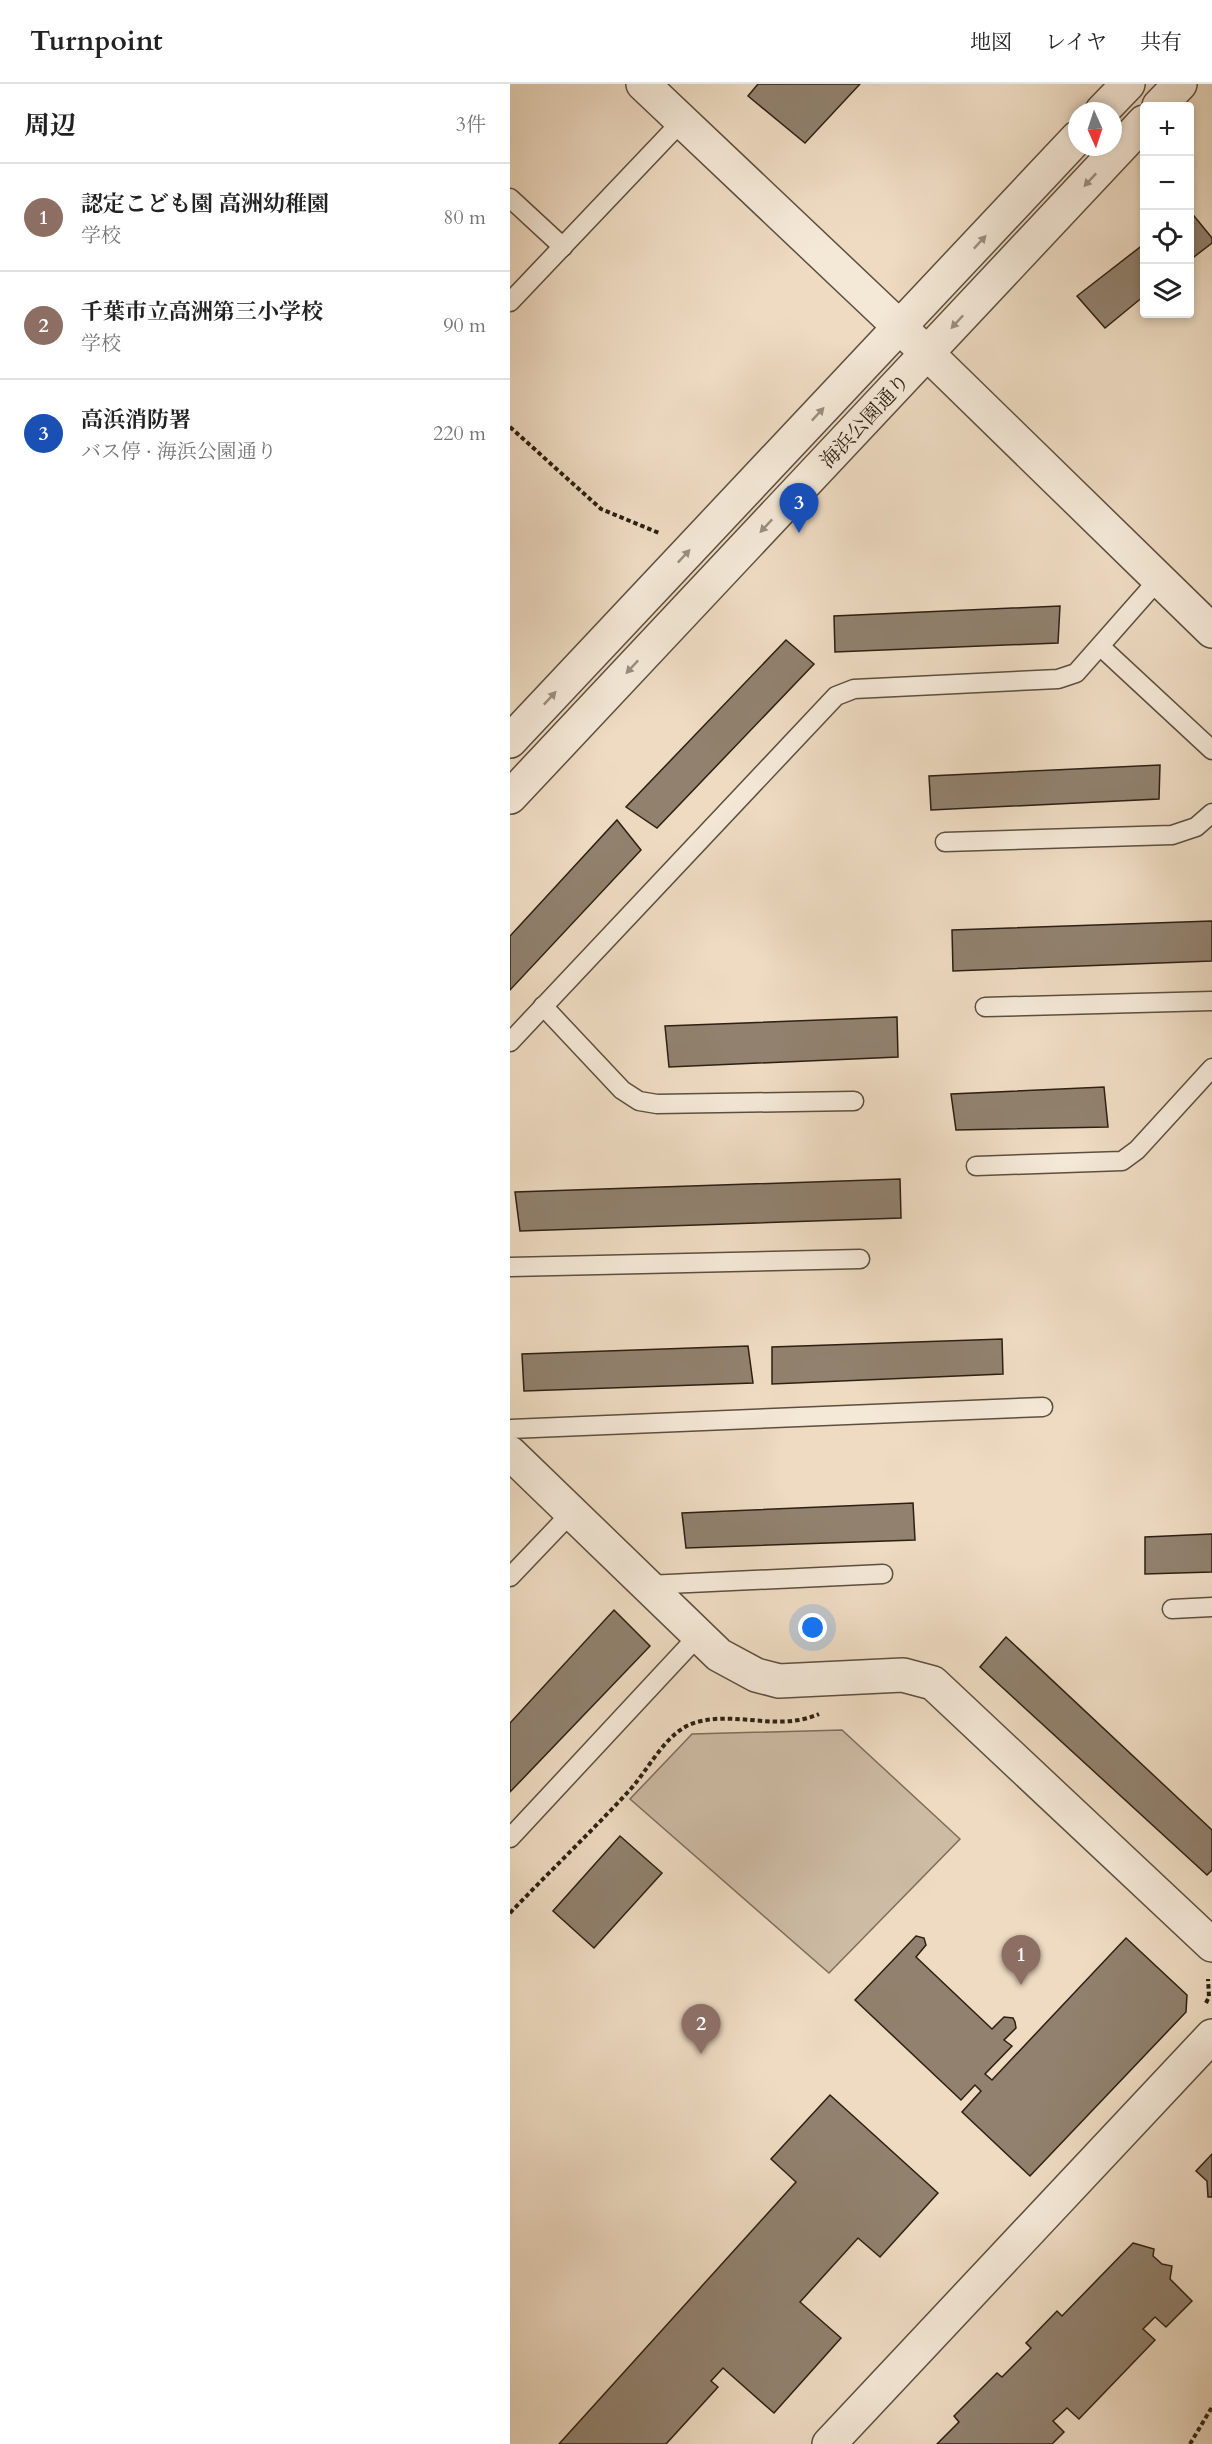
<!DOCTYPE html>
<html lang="ja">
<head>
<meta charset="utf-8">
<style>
  :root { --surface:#fff; --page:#f2f2f2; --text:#222; --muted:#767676; --line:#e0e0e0; --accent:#1a73e8 }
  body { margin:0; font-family:Cardo,"Noto Serif JP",serif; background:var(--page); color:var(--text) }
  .controls { position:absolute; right:18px; top:18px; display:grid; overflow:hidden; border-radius:6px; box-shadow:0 3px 9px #0003 }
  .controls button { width:54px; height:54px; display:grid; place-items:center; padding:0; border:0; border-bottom:2px solid var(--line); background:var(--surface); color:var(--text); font:30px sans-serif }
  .compass { position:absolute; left:558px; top:18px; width:54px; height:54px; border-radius:50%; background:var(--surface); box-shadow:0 3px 9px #0003; rotate:177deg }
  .you { position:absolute; left:303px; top:1544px; width:21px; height:21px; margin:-15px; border:4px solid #fff; border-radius:50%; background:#1a73e8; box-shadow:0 0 0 9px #1a73e833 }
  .badge { display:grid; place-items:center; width:39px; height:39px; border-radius:50%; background:var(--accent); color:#fff; font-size:20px; font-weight:700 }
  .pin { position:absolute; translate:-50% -50px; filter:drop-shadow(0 2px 3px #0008) }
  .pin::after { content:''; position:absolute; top:32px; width:21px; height:18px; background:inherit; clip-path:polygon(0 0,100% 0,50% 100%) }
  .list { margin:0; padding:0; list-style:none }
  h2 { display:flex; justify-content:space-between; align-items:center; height:78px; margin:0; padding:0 24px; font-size:26px }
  h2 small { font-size:20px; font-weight:400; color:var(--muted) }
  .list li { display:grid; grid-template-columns:39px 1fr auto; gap:18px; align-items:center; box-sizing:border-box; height:108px; padding:0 24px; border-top:2px solid var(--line) }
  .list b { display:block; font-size:22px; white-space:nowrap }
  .list p { margin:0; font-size:20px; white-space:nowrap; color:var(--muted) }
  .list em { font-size:20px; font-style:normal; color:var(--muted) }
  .icon { flex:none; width:33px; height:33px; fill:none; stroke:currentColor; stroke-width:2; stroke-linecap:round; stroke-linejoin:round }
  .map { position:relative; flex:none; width:702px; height:2360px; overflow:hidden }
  header { display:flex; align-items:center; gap:36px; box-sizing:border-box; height:84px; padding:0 30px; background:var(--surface); border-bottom:2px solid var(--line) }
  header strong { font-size:28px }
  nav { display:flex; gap:33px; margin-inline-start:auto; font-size:21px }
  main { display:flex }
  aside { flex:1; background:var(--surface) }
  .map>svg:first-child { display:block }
  .green { fill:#cdbba4; stroke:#7c6e5c; stroke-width:1.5 }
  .building { fill:#91816e; stroke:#2c2013; stroke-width:1.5 }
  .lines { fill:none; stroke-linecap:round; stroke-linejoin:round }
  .service-casing { stroke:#5c4f3f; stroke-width:21 }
  .tertiary-casing { stroke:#5c4f3f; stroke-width:36 }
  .path { stroke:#2c2013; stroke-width:4; stroke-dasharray:4.5 3; stroke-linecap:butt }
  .service { stroke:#f4e8d7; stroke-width:18 }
  .tertiary { stroke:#f4e8d7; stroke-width:33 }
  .oneway { fill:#9a8e7f }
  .labels { text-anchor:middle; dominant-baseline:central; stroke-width:6; stroke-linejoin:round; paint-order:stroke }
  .street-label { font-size:20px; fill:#2c2013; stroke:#f4e8d7 }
</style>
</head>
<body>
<header>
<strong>Turnpoint</strong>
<nav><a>地図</a><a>レイヤ</a><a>共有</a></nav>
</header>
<main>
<aside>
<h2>周辺<small>3件</small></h2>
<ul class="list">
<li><span class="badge" style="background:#8d6e63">1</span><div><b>認定こども園 高洲幼稚園</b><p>学校</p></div><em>80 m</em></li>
<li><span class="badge" style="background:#8d6e63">2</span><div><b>千葉市立高洲第三小学校</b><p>学校</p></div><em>90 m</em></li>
<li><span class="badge" style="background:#1a4fb4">3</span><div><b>高浜消防署</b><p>バス停 · 海浜公園通り</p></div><em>220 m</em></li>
</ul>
</aside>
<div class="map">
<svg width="702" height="2360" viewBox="0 0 702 2360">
  <rect width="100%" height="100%" fill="#eedbc2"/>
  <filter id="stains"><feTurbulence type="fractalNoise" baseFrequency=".00333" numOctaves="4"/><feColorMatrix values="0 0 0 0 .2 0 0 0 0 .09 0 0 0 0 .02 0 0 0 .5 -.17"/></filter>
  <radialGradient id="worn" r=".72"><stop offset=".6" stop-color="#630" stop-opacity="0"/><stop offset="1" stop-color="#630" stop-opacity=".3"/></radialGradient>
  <!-- green -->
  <path class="green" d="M332,1646L450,1755L319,1889L120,1715L182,1650Z"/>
  <!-- building -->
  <g class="building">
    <path d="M248,0H350L295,59L238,12Z"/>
    <path d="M680,127L702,154V159L680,176Z"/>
    <path d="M634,160V212L595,244L567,212Z"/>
    <path d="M550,522L548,559L325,568L324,532Z"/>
    <path d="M276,556L304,580L147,744L116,723Z"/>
    <path d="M650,681L649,715L421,726L419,692Z"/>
    <path d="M107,736L131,766L0,906V852Z"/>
    <path d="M702,837V877L443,887L442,846Z"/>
    <path d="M387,933L388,973L159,983L155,942Z"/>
    <path d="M594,1003L598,1043L446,1046L441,1010Z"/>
    <path d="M390,1095L391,1134L10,1147L5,1108Z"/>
    <path d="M492,1255L493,1290L262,1300V1263Z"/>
    <path d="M238,1262L243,1299L14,1307L12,1270Z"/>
    <path d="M403,1419L405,1456L176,1464L172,1429Z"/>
    <path d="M702,1450V1488L635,1490V1453Z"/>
    <path d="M104,1526L140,1562L0,1708V1639Z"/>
    <path d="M496,1553L702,1746V1786L697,1791L470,1583Z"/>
    <path d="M110,1752L152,1789L84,1864L43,1827Z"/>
    <path d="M406,1852L414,1854L416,1861L406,1873L482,1945L494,1933L503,1934L505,1938L506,1944L494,1956L502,1962L475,1990L482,1996L616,1854L677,1911L676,1928L520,2092L452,2028L471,2007L465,2001L451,2016L345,1916Z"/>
    <path d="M320,2011L428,2109L370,2173L348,2154L290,2218L331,2254L264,2329L213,2284L201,2297L208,2303L156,2360H49L286,2098L261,2075Z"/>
    <path d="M702,2070V2113H698L697,2097L686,2087Z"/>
    <path d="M623,2159L644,2165L643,2172L652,2180L662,2182L660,2195L682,2217L656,2243L645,2233L633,2245L645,2256L569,2335L557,2324L543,2337L554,2348L542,2360H427L449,2338L444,2332L487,2289L492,2293L521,2264L516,2259L547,2227L552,2232Z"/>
  </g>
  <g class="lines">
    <!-- service casing -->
    <g class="service-casing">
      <g id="service">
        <path d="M0,114L53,163"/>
        <path d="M0,218L172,37"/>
        <path d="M591,563L702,666"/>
        <path d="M435,758L662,751L686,743L702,729"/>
        <path d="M33,922L112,1006L129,1017L147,1020L344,1017"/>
        <path d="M475,923L702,917"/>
        <path d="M0,958L326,612L344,605L548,595L566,589L648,496"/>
        <path d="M466,1082L612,1077L627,1066L702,984"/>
        <path d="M0,1183L350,1175"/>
        <path d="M0,1345L533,1323"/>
        <path d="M0,1493L62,1428"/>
        <path d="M137,1501L373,1490"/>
        <path d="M662,1525L702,1523"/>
        <path d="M0,1754L189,1551"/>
      </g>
    </g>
    <!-- tertiary casing -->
    <g class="tertiary-casing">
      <g id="tertiary">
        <path d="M133,0L418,270L702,547"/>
        <path d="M649,22L670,0"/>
        <path d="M592,27L618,0"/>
        <path d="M0,657L567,54"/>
        <path d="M0,713L634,38"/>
        <path d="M0,1369L209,1571L246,1591L269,1597L393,1591L423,1599L702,1861"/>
        <path d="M319,2360L702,1952"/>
      </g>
    </g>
    <!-- path -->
    <g class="path">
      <path d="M0,343L91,425L149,449"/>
      <path d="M0,1829C39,1788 80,1749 118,1708C139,1686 156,1646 187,1638C229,1627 267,1648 309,1630"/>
      <path d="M696,1919L699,1913L698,1895"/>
      <path d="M680,2360L702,2323"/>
    </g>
    <!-- service -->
    <use href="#service" class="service"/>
    <!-- tertiary -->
    <use href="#tertiary" class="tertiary"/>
  </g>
  <!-- one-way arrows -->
  <defs><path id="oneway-solid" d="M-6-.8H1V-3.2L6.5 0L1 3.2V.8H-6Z" transform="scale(1.5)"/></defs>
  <g class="oneway">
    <use href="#oneway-solid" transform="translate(580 96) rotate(133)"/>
    <use href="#oneway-solid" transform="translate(470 158) rotate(-47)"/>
    <use href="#oneway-solid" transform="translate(447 238) rotate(133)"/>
    <use href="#oneway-solid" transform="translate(308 330) rotate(-47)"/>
    <use href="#oneway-solid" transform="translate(256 442) rotate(133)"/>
    <use href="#oneway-solid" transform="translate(174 472) rotate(-47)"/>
    <use href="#oneway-solid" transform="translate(122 583) rotate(133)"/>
    <use href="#oneway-solid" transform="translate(40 614) rotate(-47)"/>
  </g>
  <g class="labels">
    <!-- street labels -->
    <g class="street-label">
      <text transform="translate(355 337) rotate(-47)">海浜公園通り</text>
    </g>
  </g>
  <rect width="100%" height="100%" filter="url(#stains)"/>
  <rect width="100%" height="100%" fill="url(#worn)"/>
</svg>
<div class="controls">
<button>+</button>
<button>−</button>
<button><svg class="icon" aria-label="locate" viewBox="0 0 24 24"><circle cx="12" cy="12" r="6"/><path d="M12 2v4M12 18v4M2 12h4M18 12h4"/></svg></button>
<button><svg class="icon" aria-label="layers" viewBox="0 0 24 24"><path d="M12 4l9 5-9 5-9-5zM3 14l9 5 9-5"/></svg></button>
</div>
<svg class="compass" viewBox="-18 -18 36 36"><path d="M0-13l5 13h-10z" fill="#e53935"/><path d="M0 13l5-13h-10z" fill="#767676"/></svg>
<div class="you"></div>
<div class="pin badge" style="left:511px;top:1901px;background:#8d6e63">1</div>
<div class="pin badge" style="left:191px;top:1970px;background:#8d6e63">2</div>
<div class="pin badge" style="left:289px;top:449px;background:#1a4fb4">3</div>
</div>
</main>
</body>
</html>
